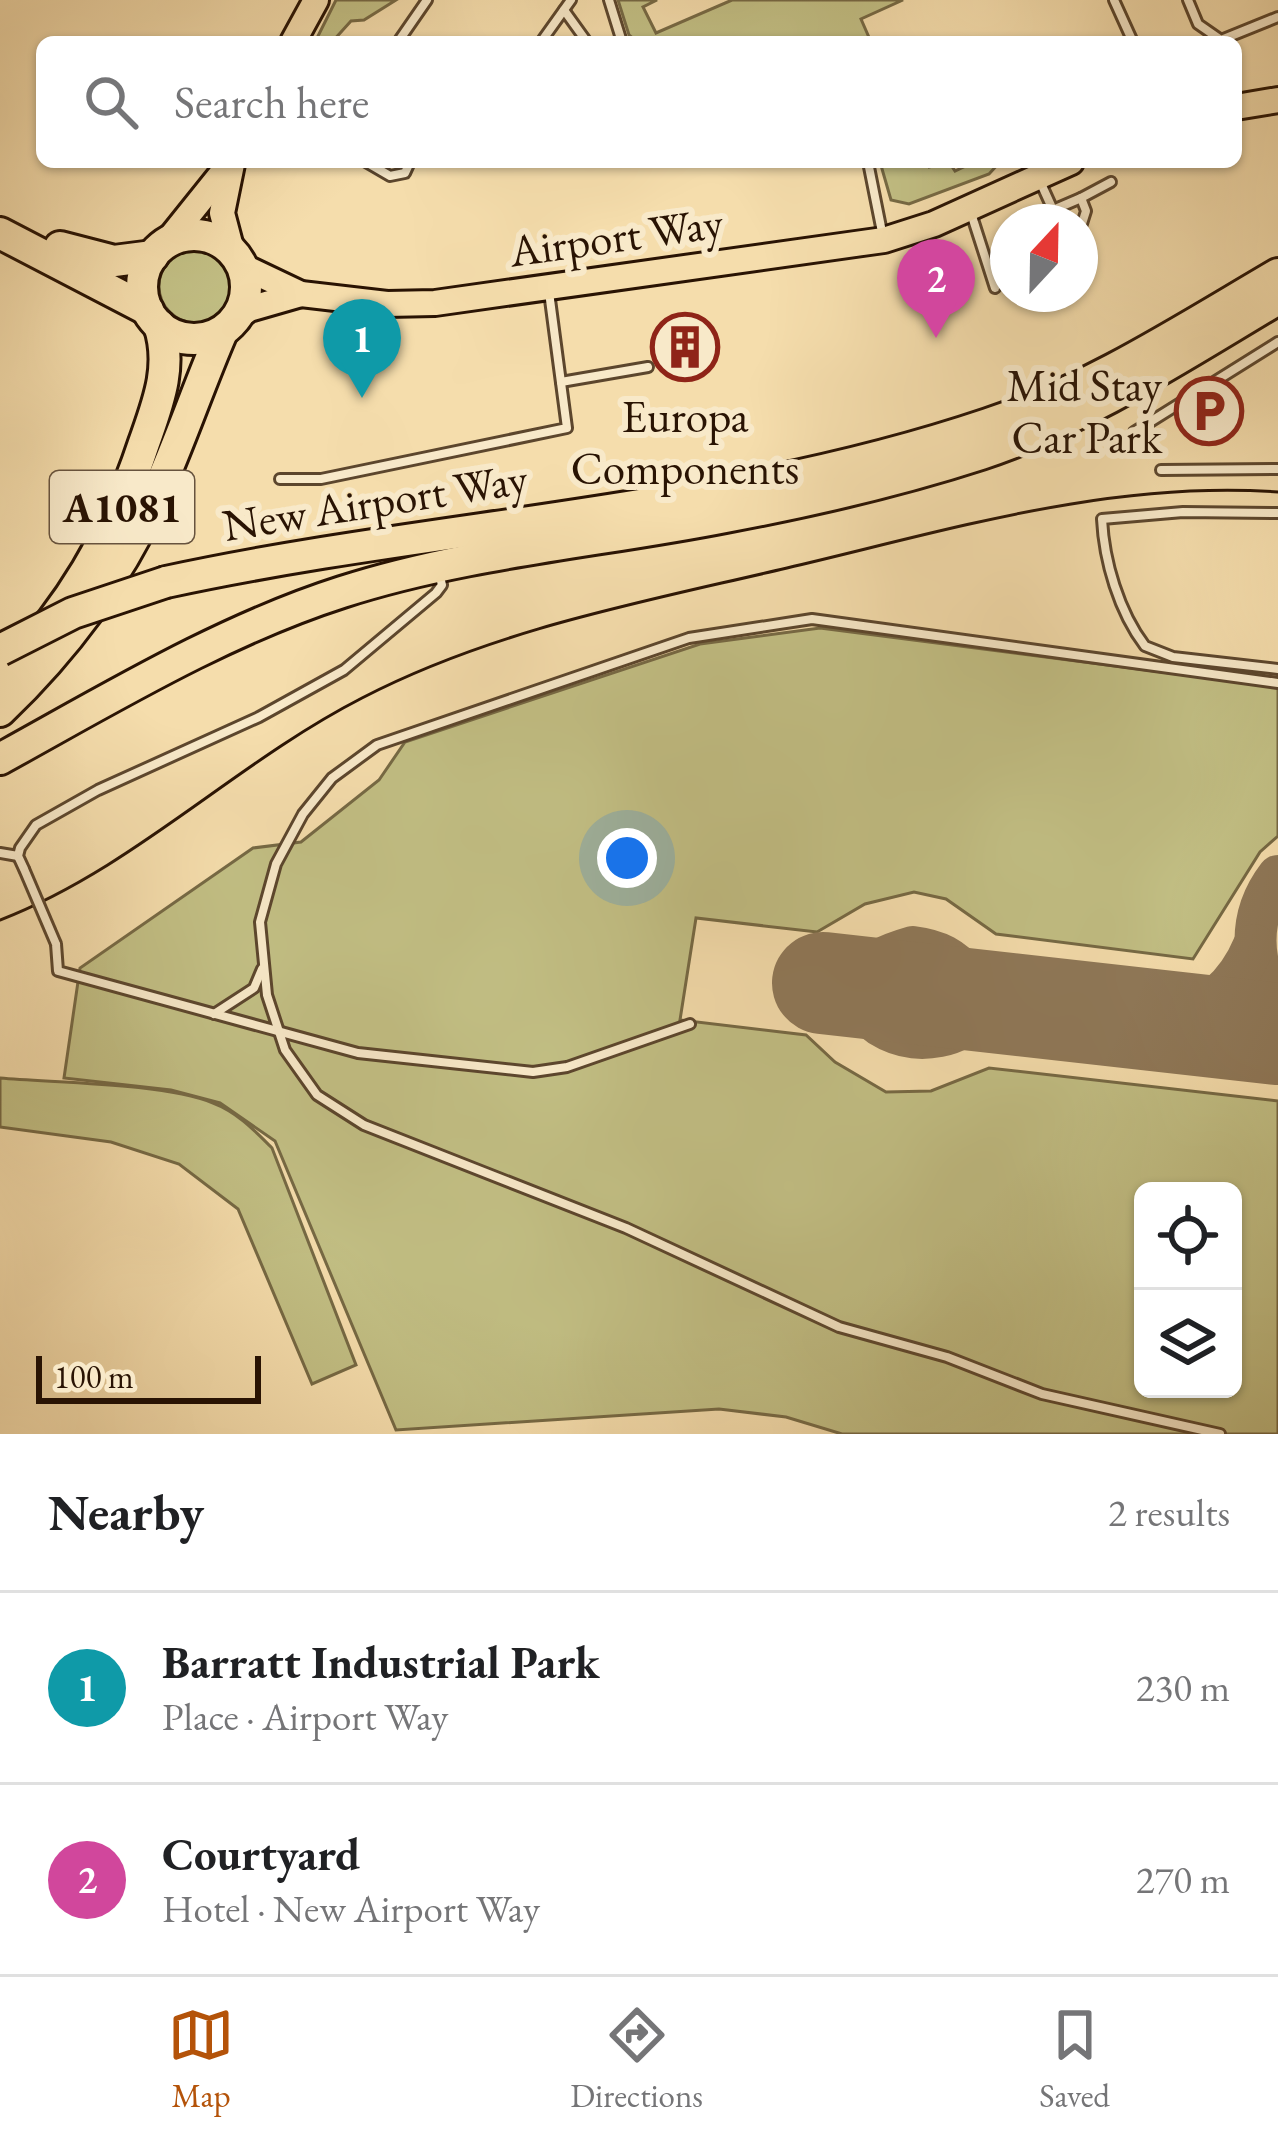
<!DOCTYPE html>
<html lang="en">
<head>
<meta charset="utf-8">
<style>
  :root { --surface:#fff; --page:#f2f2f2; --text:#202124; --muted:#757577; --line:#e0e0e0; --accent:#b45309 }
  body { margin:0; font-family:"EB Garamond",serif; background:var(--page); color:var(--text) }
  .controls { position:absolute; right:36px; bottom:36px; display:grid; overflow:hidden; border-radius:18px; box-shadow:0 3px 9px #0004 }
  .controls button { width:108px; height:108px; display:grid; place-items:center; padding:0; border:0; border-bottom:3px solid var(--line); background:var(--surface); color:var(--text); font:60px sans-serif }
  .compass { position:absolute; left:990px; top:204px; width:108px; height:108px; border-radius:50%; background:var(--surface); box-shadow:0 3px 9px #0004; rotate:22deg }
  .scale { position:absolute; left:36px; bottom:30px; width:225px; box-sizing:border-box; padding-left:12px; border:6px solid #291303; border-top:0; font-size:33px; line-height:42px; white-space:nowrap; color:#291303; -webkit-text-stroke:9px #f8e9c9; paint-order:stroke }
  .you { position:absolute; left:627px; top:858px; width:42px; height:42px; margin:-30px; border:9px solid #fff; border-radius:50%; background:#1a73e8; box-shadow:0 0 0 18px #1a73e833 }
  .badge { display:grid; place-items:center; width:78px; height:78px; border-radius:50%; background:var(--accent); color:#fff; font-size:39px; font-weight:700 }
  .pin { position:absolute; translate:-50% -99px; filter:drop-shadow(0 3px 6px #0008) }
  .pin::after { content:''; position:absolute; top:63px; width:42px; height:36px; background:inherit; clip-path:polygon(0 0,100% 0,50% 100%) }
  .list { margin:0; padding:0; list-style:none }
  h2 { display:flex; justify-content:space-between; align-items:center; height:156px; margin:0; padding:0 48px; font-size:51px }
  h2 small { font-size:39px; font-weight:400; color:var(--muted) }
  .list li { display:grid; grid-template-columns:78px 1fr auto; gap:36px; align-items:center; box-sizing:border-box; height:192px; padding:0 48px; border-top:3px solid var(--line) }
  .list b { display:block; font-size:45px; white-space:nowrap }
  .list p { margin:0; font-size:39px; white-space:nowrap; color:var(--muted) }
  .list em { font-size:39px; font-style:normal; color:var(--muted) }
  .icon { flex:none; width:66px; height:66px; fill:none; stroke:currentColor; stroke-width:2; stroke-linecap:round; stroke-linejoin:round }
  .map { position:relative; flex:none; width:1278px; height:1434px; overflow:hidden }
  .search { position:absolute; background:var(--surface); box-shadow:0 3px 9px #0004; left:36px; right:36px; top:36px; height:132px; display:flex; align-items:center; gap:30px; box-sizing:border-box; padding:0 42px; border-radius:18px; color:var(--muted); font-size:45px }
  .sheet { height:540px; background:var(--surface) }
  nav { display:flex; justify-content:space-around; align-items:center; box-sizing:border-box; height:168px; border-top:3px solid var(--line); background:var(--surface); font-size:33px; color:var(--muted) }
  nav a { display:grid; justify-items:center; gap:6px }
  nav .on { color:var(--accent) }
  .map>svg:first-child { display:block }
  .green { fill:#c2bf84; stroke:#766944; stroke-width:3; fill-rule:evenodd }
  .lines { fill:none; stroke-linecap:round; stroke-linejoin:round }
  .taxiway { stroke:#8f7858; stroke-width:42 }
  .runway { stroke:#8f7858; stroke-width:102 }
  .lane-casing { stroke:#5c462d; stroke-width:14 }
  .primary-casing { stroke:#291303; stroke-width:30 }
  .highway-casing { stroke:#291303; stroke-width:36 }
  .lane { stroke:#f8e9c9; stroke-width:8 }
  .primary { stroke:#f5ddac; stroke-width:24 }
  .highway { stroke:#f5ddac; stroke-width:30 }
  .tram { stroke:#291303; stroke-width:3 }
  .lane-bridge-casing { stroke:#5c462d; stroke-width:14; stroke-linecap:butt }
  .highway-bridge-casing { stroke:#291303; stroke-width:36; stroke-linecap:butt }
  .lane-bridge { stroke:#f8e9c9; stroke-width:8 }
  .highway-bridge { stroke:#f5ddac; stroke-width:30 }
  .labels { text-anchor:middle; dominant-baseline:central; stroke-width:12; stroke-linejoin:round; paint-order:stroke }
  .shield { fill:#f8e9c9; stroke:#67533e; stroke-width:3 }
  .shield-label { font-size:42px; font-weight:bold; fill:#291303 }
  .street-label { font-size:45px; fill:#291303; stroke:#f8e9c9 }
  .poi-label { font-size:45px; fill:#291303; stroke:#f8e9c9; text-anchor:end }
</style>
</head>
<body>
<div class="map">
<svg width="1278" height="1434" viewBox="0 0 1278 1434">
  <rect width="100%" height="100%" fill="#f5ddac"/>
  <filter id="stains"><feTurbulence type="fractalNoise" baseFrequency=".00167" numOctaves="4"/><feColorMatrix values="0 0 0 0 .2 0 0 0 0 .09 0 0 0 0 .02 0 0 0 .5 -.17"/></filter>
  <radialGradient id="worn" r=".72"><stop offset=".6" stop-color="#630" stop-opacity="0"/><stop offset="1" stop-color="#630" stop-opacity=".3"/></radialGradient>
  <!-- green -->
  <g class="green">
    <path d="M336,0H396L364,20L351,21L332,42H315Z"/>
    <path d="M618,0H657L643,7L656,33L732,0H903L861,19L871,42H637L629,35Z"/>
    <path d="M880,162H926L929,167L949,162L955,171L974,162H1000L989,174L909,204L891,200Z"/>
    <circle cx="196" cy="286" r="37"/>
    <path d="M820,628L1278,687V836L1260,852L1193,959L996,934L946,899L914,892L865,904L817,932L696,918L680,1020L806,1035L835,1062L886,1092L931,1091L989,1068L1278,1101V1434H842L786,1417L719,1409L396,1430L275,1141L220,1103L171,1090L64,1078L80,968L253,848L301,842L379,780L405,742L700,644ZM1143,1191H1233V1389H1143Z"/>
    <path d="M0,1078C57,1083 163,1083 213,1103C237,1112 254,1130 272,1148L356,1365L312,1384L238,1209L179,1164L111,1142L0,1127Z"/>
  </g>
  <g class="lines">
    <!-- taxiway -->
    <g class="taxiway">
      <path d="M1278,876C1248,915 1248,966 1278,1005"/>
      <path d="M913,947C938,950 952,958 969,977C1018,1034 879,1075 852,986C869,962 885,955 913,947Z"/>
      <path d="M1163,1021C1207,1013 1237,986 1254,945"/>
    </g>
    <!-- runway -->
    <path class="runway" d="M823,983L1278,1034"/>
    <!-- lane casing -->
    <g class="lane-casing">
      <g id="lane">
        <path d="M609,0L622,42"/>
        <path d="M1114,0L1133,42"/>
        <path d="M1188,0L1198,24L1221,40L1278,17"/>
        <path d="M564,10L587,42"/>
        <path d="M398,42L427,0"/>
        <path d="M541,42L571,0"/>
        <path d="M366,162L390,176L405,173L410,162"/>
        <path d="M868,162L883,237"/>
        <path d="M1039,179L1053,210"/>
        <path d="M1081,198L1111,182"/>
        <path d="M970,210L995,288"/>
        <path d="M1025,222L1081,198L1086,211L1080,230"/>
        <path d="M561,382L648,367"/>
        <path d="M1134,432L1278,342"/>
        <path d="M1161,470L1278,469"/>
        <path d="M280,479H321L567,428L549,292"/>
        <path d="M1278,513L1183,512L1102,519C1104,561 1119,612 1145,646L1173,657L1278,669"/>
        <path d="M0,853L18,856"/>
        <path d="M24,869L18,856L20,848L36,825L98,790L259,717L344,670L436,593L442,585L439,573"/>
        <path d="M56,944L58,971L358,1053L533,1072L567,1067L690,1024"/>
        <path d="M214,1014L254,988L262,969"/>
        <path d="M1220,1434L1042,1394L947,1357L839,1327L626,1228L364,1125L317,1095L285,1050L267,995L260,922L276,864L303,814L332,778L377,745L689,638L812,619L1278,683"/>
      </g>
    </g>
    <!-- primary casing -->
    <g class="primary-casing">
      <g id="primary">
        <path d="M293,42L316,0"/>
        <path d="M1236,107L1278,100"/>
        <path d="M166,243L231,162"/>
        <path d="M232,251L222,213L232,164"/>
        <path d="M242,266L301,294L387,304L435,303L884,240L934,224L1071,162"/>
        <path d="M235,319L249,309L301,294"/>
      </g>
    </g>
    <!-- highway casing -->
    <g class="highway-casing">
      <g id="highway">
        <path d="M0,233L148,310"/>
        <circle cx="194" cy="287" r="52"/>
        <path d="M60,247L114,261L153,256"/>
        <path d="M166,582C439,523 721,514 988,424C1092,389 1184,329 1278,274"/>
        <path d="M0,680C69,612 114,534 144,443C158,403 173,366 159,325"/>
        <path d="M0,711C64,650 119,576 156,495C180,442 199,385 222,332"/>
        <path d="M0,759C109,699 223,630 342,592C466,552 598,542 725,517C811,501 898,481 981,454C1087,419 1182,356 1278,299"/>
      </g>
    </g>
    <!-- lane -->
    <use href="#lane" class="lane"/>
    <!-- primary -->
    <use href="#primary" class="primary"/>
    <!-- highway -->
    <use href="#highway" class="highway"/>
    <!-- tram -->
    <path class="tram" d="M0,920C134,868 235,763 362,698C495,629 643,602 787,568C949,530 1110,480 1278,492"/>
    <!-- lane-bridge casing -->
    <g class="lane-bridge-casing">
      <path id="lane-bridge" d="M24,869L56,944"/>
    </g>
    <!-- highway-bridge casing -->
    <g class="highway-bridge-casing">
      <path id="highway-bridge" d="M0,650L73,613L166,582"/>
    </g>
    <!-- lane-bridge -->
    <use href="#lane-bridge" class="lane-bridge"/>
    <!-- highway-bridge -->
    <use href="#highway-bridge" class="highway-bridge"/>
  </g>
  <!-- icons -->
  <defs>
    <g id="building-ring" transform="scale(3.45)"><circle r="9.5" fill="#f8e9c9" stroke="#8f2418" stroke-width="1.5"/><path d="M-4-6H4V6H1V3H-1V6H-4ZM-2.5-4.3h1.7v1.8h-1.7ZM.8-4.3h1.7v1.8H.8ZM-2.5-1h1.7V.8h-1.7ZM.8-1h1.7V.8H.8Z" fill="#8f2418"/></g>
    <g id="parking-ring" transform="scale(3.45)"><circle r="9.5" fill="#f8e9c9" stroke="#8f2418" stroke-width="1.5"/><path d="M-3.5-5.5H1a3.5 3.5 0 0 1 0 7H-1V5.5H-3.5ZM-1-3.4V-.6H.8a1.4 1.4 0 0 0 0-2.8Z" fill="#8f2418"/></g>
  </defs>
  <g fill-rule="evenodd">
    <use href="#building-ring" x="685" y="347"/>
    <use href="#parking-ring" x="1209" y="411"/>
  </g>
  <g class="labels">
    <!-- shield labels -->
    <rect class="shield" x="50" y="471" width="144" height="72" rx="9"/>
    <g class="shield-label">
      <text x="122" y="507">A1081</text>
    </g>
    <!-- street labels -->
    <g class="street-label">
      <text transform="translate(616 236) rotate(-8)">Airport Way</text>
      <text transform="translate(375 501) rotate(-9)">New Airport Way</text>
    </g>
    <!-- poi labels -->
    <g class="poi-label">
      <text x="1162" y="385">Mid Stay<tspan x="1162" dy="52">Car Park</tspan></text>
      <text x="685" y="416" text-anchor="middle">Europa<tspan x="685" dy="52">Components</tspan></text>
    </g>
  </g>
  <rect width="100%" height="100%" filter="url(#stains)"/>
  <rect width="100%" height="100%" fill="url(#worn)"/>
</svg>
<div class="controls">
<button><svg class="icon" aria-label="locate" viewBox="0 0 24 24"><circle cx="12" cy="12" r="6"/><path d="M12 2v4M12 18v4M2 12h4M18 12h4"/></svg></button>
<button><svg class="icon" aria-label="layers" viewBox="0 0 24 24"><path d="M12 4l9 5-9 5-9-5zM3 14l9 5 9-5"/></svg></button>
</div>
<svg class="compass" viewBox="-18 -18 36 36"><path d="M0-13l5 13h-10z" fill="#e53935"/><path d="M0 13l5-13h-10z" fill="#757577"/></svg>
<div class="scale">100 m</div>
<div class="you"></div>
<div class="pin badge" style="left:362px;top:398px;background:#0f9aa8">1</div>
<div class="pin badge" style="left:936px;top:338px;background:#d1479c">2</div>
<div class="search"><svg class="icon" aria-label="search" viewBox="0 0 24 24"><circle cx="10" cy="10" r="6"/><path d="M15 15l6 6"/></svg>Search here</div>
</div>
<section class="sheet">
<h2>Nearby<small>2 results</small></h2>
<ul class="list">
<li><span class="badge" style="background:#0f9aa8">1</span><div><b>Barratt Industrial Park</b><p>Place · Airport Way</p></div><em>230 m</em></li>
<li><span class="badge" style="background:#d1479c">2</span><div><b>Courtyard</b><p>Hotel · New Airport Way</p></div><em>270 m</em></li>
</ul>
</section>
<nav>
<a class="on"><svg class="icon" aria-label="map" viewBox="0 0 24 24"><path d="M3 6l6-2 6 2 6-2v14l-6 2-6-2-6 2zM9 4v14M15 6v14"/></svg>Map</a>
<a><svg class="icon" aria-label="directions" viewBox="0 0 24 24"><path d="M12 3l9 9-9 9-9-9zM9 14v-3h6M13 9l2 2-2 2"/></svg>Directions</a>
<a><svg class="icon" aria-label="saved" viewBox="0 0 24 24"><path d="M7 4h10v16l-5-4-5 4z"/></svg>Saved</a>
</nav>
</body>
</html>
